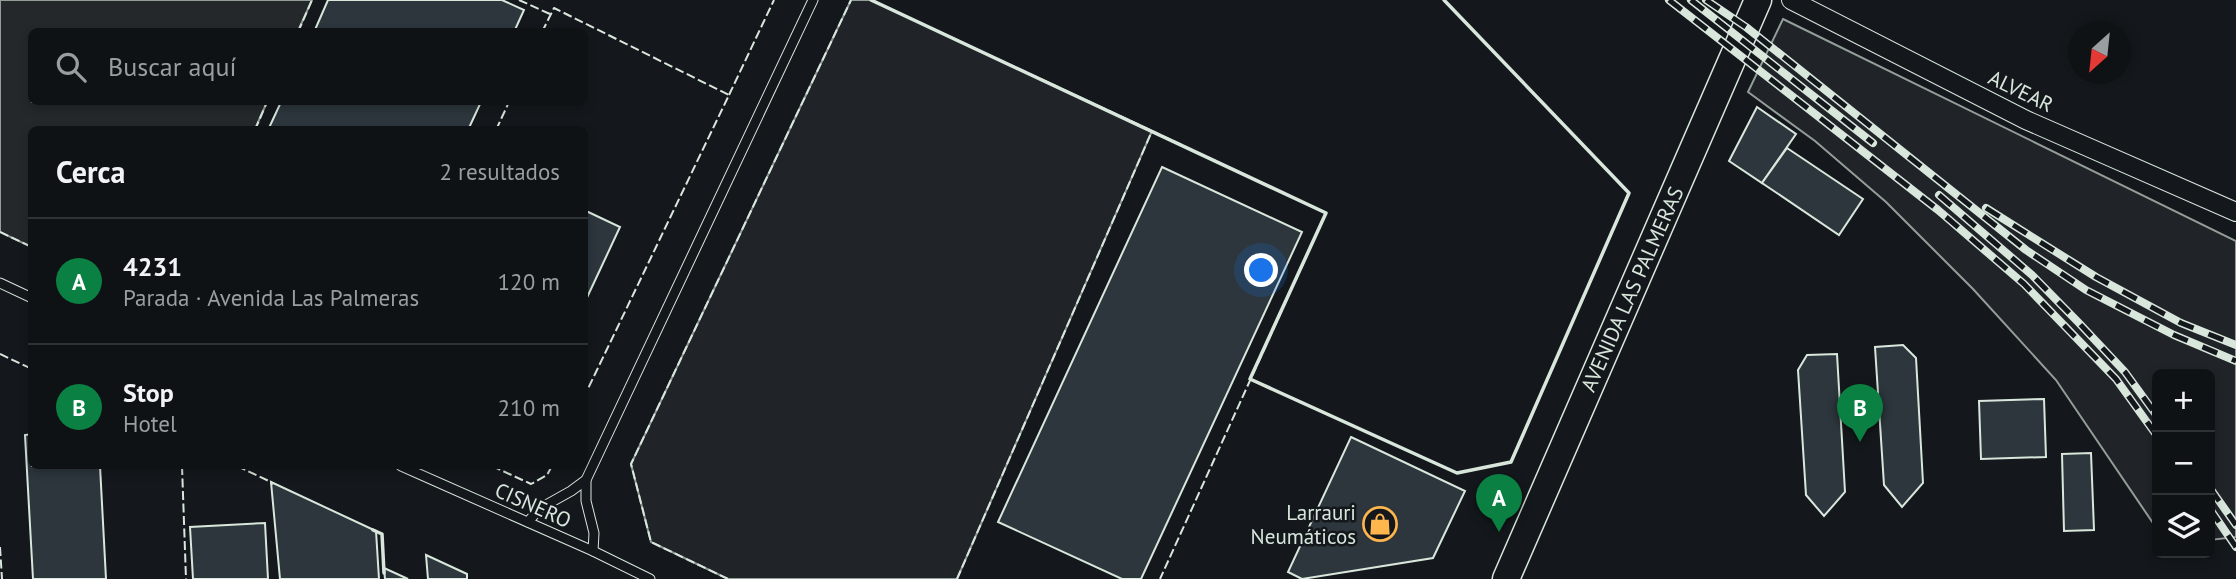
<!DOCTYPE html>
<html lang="es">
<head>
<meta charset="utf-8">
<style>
  :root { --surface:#0f1215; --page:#181b1e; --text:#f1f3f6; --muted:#9b9ea0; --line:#2f3234; --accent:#0b8043 }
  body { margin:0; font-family:"PT Sans",sans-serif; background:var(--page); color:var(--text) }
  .controls { position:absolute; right:21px; bottom:21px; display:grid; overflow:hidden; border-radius:10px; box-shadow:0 4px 10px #0003 }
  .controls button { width:63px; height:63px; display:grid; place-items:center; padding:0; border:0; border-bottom:2px solid var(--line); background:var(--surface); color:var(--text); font:35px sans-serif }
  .compass { position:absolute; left:2068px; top:21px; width:63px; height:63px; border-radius:50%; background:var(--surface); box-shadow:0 4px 10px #0003; rotate:207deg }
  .you { position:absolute; left:1262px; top:271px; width:24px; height:24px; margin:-18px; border:5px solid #fff; border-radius:50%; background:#1a73e8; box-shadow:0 0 0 10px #1a73e833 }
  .badge { display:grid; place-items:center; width:46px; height:46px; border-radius:50%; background:var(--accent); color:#fff; font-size:23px; font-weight:700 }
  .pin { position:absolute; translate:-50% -58px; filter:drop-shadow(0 2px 4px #0008) }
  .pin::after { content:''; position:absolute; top:37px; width:24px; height:21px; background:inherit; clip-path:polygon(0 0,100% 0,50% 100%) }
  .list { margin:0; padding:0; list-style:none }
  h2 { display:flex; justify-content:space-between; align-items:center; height:91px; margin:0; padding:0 28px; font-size:30px }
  h2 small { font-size:23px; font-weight:400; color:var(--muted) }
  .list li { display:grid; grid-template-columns:46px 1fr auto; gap:21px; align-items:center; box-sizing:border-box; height:126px; padding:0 28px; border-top:2px solid var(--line) }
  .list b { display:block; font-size:26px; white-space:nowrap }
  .list p { margin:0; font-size:23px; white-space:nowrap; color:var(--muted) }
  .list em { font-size:23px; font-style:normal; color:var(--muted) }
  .icon { flex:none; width:38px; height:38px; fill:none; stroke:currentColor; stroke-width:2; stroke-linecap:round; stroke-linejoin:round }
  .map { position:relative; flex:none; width:2236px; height:579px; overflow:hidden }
  .search { position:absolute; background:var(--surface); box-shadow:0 4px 10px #0003; left:28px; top:28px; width:560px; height:77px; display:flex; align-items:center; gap:18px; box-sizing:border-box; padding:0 24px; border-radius:10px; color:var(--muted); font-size:26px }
  .panel { position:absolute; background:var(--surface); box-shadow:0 4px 10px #0003; left:28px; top:126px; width:560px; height:343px; border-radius:10px }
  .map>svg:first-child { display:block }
  .green { fill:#202428; stroke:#939e99; stroke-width:2 }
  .parking { fill:#24282b; stroke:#939e99; stroke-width:2 }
  .building { fill:#2c363c; stroke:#d8e6dc; stroke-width:2 }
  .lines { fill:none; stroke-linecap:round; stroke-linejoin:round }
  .lane-casing { stroke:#d8e6dc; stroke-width:11 }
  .street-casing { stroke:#d8e6dc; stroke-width:20 }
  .secondary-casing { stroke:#d8e6dc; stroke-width:29 }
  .lane { stroke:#14181c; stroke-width:9 }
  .street { stroke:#14181c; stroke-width:18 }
  .secondary { stroke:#14181c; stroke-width:26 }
  .rail-casing { stroke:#d8e6dc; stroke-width:8 }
  .rail { stroke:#14181c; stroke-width:5; stroke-dasharray:16; stroke-linecap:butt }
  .fence { stroke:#d8e6dc; stroke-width:2; stroke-dasharray:9 3.5; stroke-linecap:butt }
  .wall { stroke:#d8e6dc; stroke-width:3.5 }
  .labels { text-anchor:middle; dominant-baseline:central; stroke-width:5; stroke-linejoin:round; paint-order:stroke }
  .street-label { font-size:21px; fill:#d8e6dc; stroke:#14181c }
  .poi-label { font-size:21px; fill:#d8e6dc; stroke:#14181c; text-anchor:end }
</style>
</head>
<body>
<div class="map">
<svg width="2236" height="579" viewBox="0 0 2236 579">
  <rect width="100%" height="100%" fill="#14181c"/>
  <!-- green -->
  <g class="green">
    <path d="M851,0H871L1152,131L957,579H728L651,542L631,464Z"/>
    <path d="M1783,19L2236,241V537L2210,540V374H2157V529L2056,380L1973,289L1886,202L1815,141L1748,92Z"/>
  </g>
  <!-- parking -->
  <path class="parking" d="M0,0H312L298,31L32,32V102H267L255,129L32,130L31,247L0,232Z"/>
  <!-- building -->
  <g class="building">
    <path d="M328,0H502L524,10L514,32H314Z"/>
    <path d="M281,102H481L468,130H268Z"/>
    <path d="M1757,107L1796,134L1762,183L1729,161Z"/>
    <path d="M1787,148L1863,199L1839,235L1762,183Z"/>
    <path d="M1162,167L1302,232L1141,579H1122L998,522Z"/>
    <path d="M584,210L620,227L584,304Z"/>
    <path d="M1903,345L1916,358L1923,483L1902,507L1884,485L1875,347Z"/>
    <path d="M1837,354L1845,492L1824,516L1806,495L1798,370L1807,355Z"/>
    <path d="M2044,399L2046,457L1981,459L1979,401Z"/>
    <path d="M32,434V466H100L106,579H33L25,435Z"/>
    <path d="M1351,437L1465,491L1433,558L1302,579L1288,572Z"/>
    <path d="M2091,453L2094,530L2064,531L2062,454Z"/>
    <path d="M271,482L376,531L379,579H280Z"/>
    <path d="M265,523L268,579H193L190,527Z"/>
    <path d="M426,555L467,574V579H428Z"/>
    <path d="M384,568L408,579H385Z"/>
  </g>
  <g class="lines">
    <!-- lane casing -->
    <g class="lane-casing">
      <g id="lane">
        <path d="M0,283L32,298"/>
        <path d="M401,466L593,551L650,579"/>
        <path d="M528,522L539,509L571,491L586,480"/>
        <path d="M593,551L594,533L586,501V480L813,0"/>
      </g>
    </g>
    <!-- street casing -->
    <g class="street-casing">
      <path id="street" d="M1791,0L2026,120L2236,212"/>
    </g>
    <!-- secondary casing -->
    <g class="secondary-casing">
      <path id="secondary" d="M1506,579L1758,0"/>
    </g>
    <!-- lane -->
    <use href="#lane" class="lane"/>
    <!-- street -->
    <use href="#street" class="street"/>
    <!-- secondary -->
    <use href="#secondary" class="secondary"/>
    <!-- rail casing -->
    <g class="rail-casing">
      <g id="rail">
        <path d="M1669,0L1938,210L2024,284L2116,379L2157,436"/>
        <path d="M1691,0L1873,143"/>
        <path d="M1706,0L1746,27L2026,250L2086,290L2174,335L2236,361"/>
        <path d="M1939,195L2032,275L2078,322L2125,372L2157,416"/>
        <path d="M1986,208L2096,277L2181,323L2236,345"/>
        <path d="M2210,488L2236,525"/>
        <path d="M2210,509L2236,547"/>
      </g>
    </g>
    <!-- rail -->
    <use href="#rail" class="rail"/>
    <!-- fence -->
    <g class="fence">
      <path d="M519,0L550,14"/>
      <path d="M871,0L1152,131L1151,133"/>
      <path d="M298,32L312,0"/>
      <path d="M542,32L554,8L729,95L584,397"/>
      <path d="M729,95L774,0"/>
      <path d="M255,130L267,102"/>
      <path d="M496,130L509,102"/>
      <path d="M0,232L32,247"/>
      <path d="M0,354L32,369"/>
      <path d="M182,466L186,579"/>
      <path d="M237,466L271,482L272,485"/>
      <path d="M492,466L531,484L547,475L552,466"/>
      <path d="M0,547L2,579"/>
      <path d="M728,579L651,542L631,464L851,0"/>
      <path d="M957,579L1152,131L1326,213L1160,579"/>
    </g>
    <!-- wall -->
    <g class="wall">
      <path d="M871,0L1326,213L1250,379L1457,473L1511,462L1629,193L1444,0"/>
      <path d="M373,530L382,534L384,573"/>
    </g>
  </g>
  <!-- icons -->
  <defs>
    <g id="shop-ring" transform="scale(1.75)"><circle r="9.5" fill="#14181c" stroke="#ffb74d" stroke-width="1.5"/><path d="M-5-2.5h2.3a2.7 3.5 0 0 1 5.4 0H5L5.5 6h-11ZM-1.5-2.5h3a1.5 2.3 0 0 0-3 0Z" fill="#ffb74d"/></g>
  </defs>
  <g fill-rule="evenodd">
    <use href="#shop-ring" x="1380" y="524"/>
  </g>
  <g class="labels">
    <!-- street labels -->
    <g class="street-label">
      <text transform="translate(2021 91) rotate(26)">ALVEAR</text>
      <text transform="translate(1632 289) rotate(-66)">AVENIDA LAS PALMERAS</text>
      <text transform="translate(533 505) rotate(24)">CISNERO</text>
    </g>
    <!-- poi labels -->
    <g class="poi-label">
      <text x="1356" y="512">Larrauri<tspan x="1356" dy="24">Neumáticos</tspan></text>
    </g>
  </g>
</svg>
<div class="controls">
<button>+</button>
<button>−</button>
<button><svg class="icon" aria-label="layers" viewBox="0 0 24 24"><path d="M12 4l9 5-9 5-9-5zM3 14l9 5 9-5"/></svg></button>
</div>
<svg class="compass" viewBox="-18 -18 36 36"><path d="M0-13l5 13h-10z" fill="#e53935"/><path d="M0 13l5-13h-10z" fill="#9b9ea0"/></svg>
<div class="you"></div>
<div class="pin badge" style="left:1499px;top:532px">A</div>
<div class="pin badge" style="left:1860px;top:442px">B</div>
<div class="search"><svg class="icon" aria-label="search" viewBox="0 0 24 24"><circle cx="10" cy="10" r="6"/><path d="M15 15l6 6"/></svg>Buscar aquí</div>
<section class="panel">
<h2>Cerca<small>2 resultados</small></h2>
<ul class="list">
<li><span class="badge">A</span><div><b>4231</b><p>Parada · Avenida Las Palmeras</p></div><em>120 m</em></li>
<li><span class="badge">B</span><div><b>Stop</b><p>Hotel</p></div><em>210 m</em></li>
</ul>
</section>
</div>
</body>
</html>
